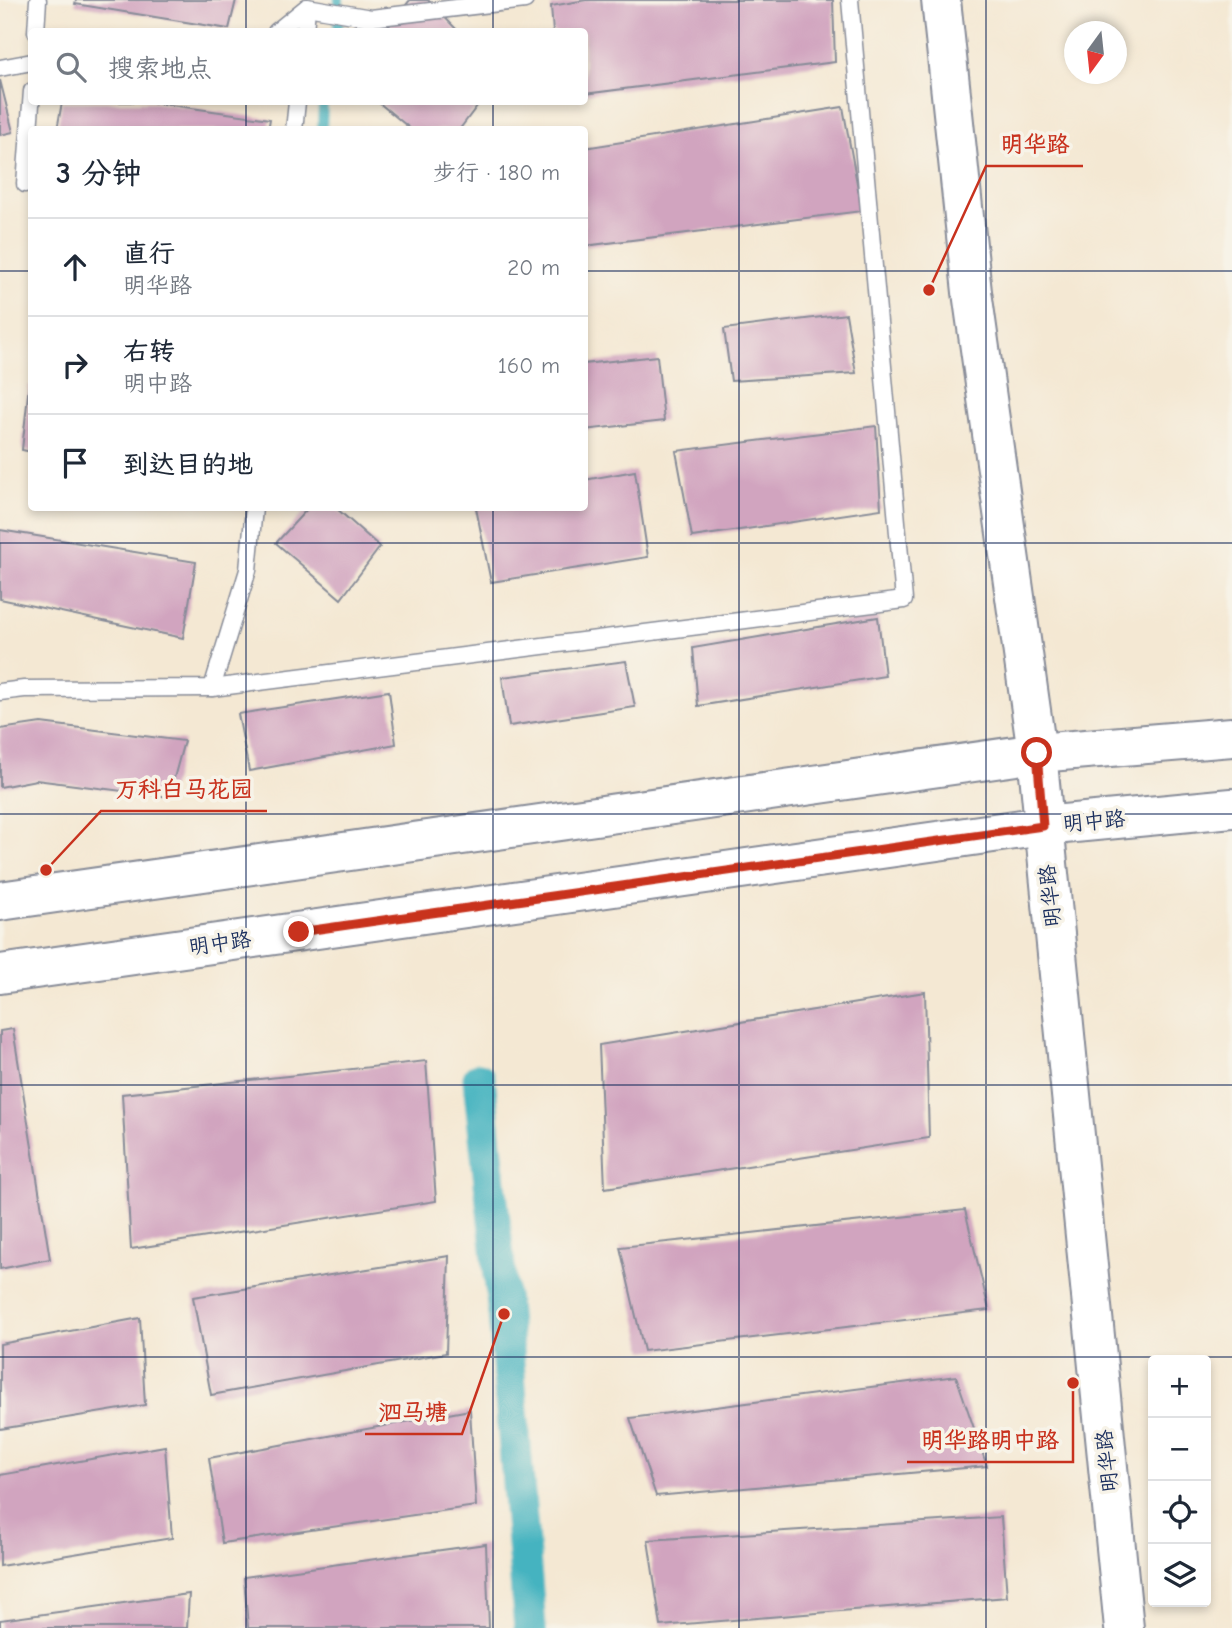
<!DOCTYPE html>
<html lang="zh">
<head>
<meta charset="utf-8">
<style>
  :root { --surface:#fff; --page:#f2f2f3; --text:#1f2937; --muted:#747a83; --line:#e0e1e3 }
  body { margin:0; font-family:"Comic Neue","LXGW WenKai TC",sans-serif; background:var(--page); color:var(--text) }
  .controls { position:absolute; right:21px; bottom:21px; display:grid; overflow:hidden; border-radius:7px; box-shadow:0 4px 10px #0003 }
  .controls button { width:63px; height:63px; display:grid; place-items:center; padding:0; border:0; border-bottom:2px solid var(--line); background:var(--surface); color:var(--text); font:35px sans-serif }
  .compass { position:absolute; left:1064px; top:21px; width:63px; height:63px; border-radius:50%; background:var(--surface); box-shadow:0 4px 10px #0003; rotate:195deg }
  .stop { position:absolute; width:21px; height:21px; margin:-16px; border:5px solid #c8321e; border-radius:50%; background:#fff }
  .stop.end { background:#c8321e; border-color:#fff; box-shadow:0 2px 7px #0008 }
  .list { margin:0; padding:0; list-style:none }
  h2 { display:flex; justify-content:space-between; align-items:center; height:91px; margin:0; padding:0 28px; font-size:30px }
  h2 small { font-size:23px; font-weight:400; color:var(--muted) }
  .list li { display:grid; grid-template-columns:46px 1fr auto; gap:21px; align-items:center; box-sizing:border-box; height:98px; padding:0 28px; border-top:2px solid var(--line) }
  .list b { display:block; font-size:26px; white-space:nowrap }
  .list p { margin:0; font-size:23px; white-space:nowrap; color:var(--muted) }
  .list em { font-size:23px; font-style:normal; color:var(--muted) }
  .icon { flex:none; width:38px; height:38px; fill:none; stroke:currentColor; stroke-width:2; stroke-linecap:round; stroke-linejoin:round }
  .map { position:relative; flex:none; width:1232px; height:1628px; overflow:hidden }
  .search { position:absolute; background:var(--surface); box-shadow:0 4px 10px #0003; left:28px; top:28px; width:560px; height:77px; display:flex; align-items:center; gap:18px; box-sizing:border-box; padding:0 24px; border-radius:7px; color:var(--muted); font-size:26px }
  .panel { position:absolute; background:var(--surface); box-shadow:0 4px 10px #0003; left:28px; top:126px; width:560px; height:385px; border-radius:7px }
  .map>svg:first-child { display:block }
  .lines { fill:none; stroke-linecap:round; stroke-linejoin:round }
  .stream { stroke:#45b3c0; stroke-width:10 }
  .canal { stroke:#45b3c0; stroke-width:33 }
  .building { fill:#d1a4bf }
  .service-casing { stroke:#888c98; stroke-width:19 }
  .tertiary-casing { stroke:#888c98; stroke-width:42 }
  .secondary-casing { stroke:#888c98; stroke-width:42 }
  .service { stroke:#fff; stroke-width:16 }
  .tertiary { stroke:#fff; stroke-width:38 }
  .secondary { stroke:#fff; stroke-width:38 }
  .route { stroke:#c8321e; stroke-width:9 }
  .grid { fill:none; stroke:#1b2f5e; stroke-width:2; stroke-opacity:0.55 }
  .labels { text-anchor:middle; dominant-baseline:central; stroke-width:7; stroke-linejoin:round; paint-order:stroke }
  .street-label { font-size:21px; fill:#1b2f5e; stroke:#f7f3e8 }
  .leader { fill:none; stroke:#c8321e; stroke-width:2.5 }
  .callout-dot { fill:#c8321e; stroke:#f7f3e8; stroke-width:2.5 }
  .callout-label { font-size:23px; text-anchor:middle; font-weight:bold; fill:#c8321e; stroke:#f7f3e8; stroke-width:7; stroke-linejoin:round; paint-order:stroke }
</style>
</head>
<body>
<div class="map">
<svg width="1232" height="1628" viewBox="0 0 1232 1628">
  <rect width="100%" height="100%" fill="#f7f3e8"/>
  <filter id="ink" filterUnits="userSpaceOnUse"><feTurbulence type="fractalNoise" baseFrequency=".0143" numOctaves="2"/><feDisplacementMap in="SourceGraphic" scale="14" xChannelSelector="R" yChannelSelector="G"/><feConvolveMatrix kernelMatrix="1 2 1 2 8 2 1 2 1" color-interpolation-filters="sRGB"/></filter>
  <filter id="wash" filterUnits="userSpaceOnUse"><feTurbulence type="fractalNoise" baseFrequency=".00686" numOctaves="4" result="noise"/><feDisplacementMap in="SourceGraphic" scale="28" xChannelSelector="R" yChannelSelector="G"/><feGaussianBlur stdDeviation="1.57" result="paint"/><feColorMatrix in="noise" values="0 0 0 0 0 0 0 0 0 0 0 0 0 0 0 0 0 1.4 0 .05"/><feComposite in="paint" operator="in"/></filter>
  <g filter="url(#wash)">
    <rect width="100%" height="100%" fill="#f4e8d3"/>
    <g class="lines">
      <!-- stream -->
      <g class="stream">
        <path d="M338,32L339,0"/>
        <path d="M322,130L323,102"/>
      </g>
      <!-- canal -->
      <path class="canal" d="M479,1079L504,1314L530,1628"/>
    </g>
    <g id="blocks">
      <!-- building -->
      <g class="building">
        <path d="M76,0H236L229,29L75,4Z"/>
        <path d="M410,0H428L459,32H384Z"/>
        <path d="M586,0H833L835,62L584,94V32H553L551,6Z"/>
        <path d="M0,80L13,132L0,135Z"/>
        <path d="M62,102H149L270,119L268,130H57Z"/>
        <path d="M378,102H480L459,130H412Z"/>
        <path d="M843,107L862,211L584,246V148Z"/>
        <path d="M846,314L856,373L731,381L724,329Z"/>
        <path d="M657,356L664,421L584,430V364Z"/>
        <path d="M29,385L32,386V452L22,450Z"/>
        <path d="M876,426L881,509L692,537L676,451Z"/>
        <path d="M635,471L648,557L491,582L476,508H584V480Z"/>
        <path d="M308,508H336L380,547L341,599L276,543Z"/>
        <path d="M0,530L196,562L183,638L0,599Z"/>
        <path d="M878,617L885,676L698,706L693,648Z"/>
        <path d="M626,661L635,707L509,726L502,677Z"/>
        <path d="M389,691L396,744L249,771L238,714Z"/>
        <path d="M41,723L184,741L169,797L36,780L0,787V729Z"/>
        <path d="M925,992L929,1138L605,1188L599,1045Z"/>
        <path d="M13,1029L50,1259L0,1269V1031Z"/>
        <path d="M426,1061L436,1201L131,1249L122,1094Z"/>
        <path d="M965,1210L989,1310L644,1351L620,1247Z"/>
        <path d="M449,1256L446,1353L211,1395L193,1297Z"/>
        <path d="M140,1318L145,1405L0,1429V1344Z"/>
        <path d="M956,1376L987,1466L656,1496L630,1418Z"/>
        <path d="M470,1410L476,1506L222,1543L209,1458Z"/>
        <path d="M165,1446L172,1538L0,1566V1475Z"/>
        <path d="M1001,1517L1007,1597L661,1626L648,1540Z"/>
        <path d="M486,1544L489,1628H248L244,1577Z"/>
        <path d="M189,1594L187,1628H0V1620Z"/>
      </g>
    </g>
  </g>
  <g filter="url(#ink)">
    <use href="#blocks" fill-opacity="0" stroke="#888c98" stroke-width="2"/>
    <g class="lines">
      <!-- service casing -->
      <g class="service-casing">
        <g id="service">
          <path d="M36,32L38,0"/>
          <path d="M276,32L307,7"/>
          <path d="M305,32L307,7L371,18L525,0"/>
          <path d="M0,68L32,62"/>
          <path d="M294,130L297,102"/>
          <path d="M25,184L32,91"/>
          <path d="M212,688L904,600L850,0"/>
          <path d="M0,692L24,689L212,688L248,570L254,508"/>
        </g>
      </g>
      <!-- tertiary casing -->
      <g class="tertiary-casing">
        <path id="tertiary" d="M941,0L972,292L1037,753L1124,1628"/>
      </g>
      <!-- secondary casing -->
      <g class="secondary-casing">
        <g id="secondary">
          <path d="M0,901L1037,753L1232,737"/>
          <path d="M0,974L1043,826L1232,808"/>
        </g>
      </g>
      <!-- service -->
      <use href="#service" class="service"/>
      <!-- tertiary -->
      <use href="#tertiary" class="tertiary"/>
      <!-- secondary -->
      <use href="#secondary" class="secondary"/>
    </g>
  </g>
  <g class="lines" filter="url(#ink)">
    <!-- route -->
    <path class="route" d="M299,932L1043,826L1037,753"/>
  </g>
  <!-- grid -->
  <path class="grid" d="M246,0V32M493,0V32M739,0V1628M986,0V1628M246,102V130M493,102V130M0,271H32M584,271H1232M246,508V1628M493,508V1628M0,543H1232M0,814H1232M0,1085H1232M0,1357H1232"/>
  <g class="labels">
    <!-- street labels -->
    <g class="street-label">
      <text transform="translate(1094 821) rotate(-5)">明中路</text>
      <text transform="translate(1050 896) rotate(-96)">明华路</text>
      <text transform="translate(220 943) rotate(-8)">明中路</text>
      <text transform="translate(1107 1461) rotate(-96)">明华路</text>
    </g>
  </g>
  <!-- callouts -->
  <path class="leader" d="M929 290L986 166H1083M46 870L101 811H267M504 1314L462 1434H365M1073 1383L1073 1462H907"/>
  <g class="callout-dot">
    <circle cx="929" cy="290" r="7"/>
    <circle cx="46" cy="870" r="7"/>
    <circle cx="504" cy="1314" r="7"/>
    <circle cx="1073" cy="1383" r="7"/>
  </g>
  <g class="callout-label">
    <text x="1035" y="152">明华路</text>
    <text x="184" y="797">万科白马花园</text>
    <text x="413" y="1420">泗马塘</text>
    <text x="990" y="1448">明华路明中路</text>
  </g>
</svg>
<div class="controls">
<button>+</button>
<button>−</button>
<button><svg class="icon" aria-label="locate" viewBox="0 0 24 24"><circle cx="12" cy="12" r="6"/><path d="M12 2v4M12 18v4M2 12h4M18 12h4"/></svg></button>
<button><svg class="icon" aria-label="layers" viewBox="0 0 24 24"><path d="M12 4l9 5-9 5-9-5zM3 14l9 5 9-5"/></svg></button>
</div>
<svg class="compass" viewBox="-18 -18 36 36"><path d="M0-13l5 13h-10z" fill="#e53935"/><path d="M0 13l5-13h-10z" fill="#747a83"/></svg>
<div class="stop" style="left:1037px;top:753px"></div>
<div class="stop end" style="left:299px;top:932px"></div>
<div class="search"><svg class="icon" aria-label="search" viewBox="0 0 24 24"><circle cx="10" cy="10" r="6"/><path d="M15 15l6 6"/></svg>搜索地点</div>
<section class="panel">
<h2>3 分钟<small>步行 · 180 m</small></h2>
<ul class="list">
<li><svg class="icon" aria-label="ahead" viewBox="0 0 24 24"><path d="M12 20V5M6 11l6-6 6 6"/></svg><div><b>直行</b><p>明华路</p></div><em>20 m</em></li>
<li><svg class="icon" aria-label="right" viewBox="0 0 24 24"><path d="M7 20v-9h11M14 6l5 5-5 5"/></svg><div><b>右转</b><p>明中路</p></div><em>160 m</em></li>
<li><svg class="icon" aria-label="arrive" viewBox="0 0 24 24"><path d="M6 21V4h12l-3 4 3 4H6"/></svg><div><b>到达目的地</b></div></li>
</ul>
</section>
</div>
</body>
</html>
